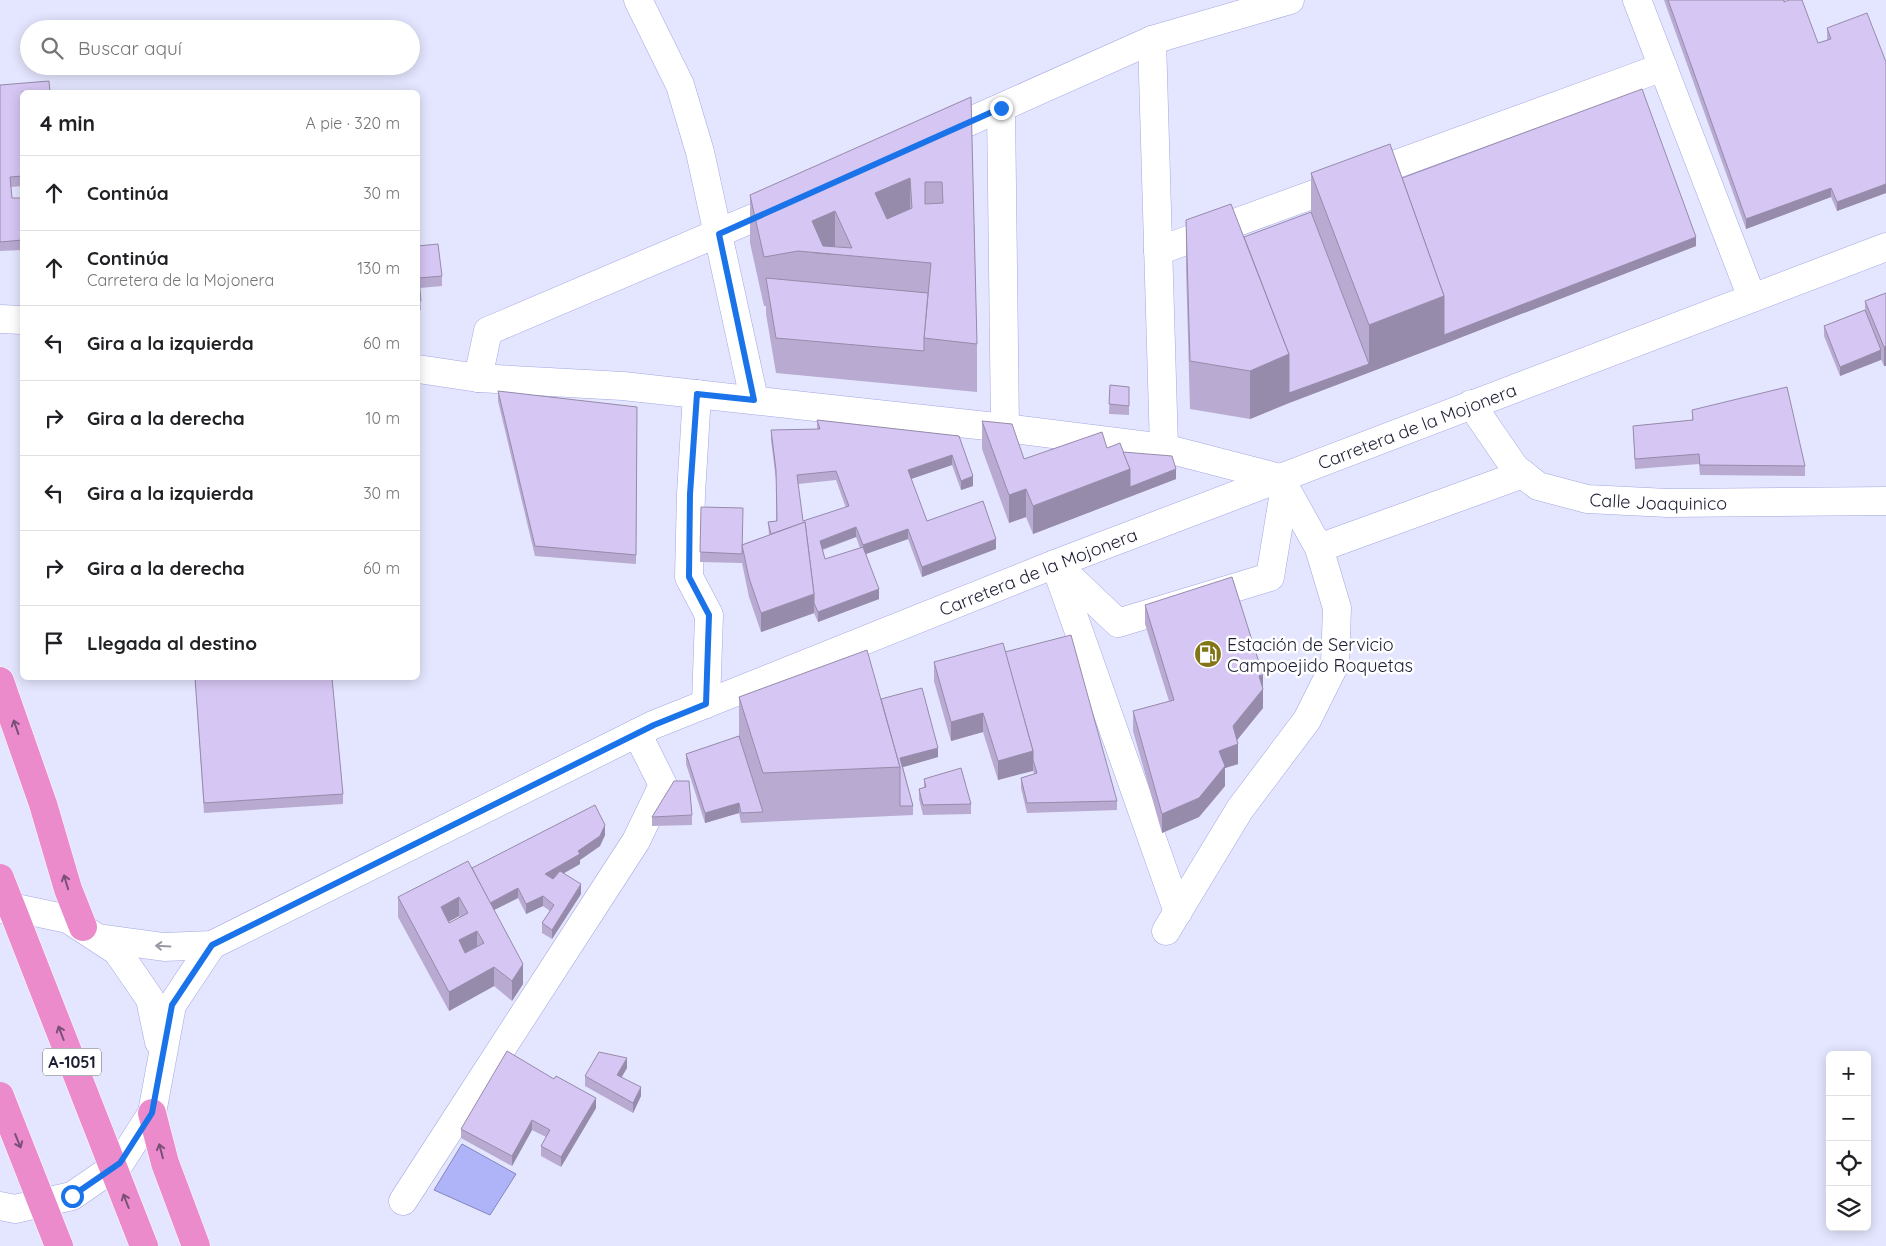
<!DOCTYPE html>
<html lang="es">
<head>
<meta charset="utf-8">
<style>
  :root { --surface:#fff; --page:#f2f2f2; --text:#202124; --muted:#757577; --line:#e0e0e0 }
  body { margin:0; font-family:Quicksand,sans-serif; background:var(--page); color:var(--text) }
  .controls { position:absolute; right:15px; bottom:15px; display:grid; overflow:hidden; border-radius:8px; box-shadow:0 2px 12px #0003 }
  .controls button { width:45px; height:45px; display:grid; place-items:center; padding:0; border:0; border-bottom:1px solid var(--line); background:var(--surface); color:var(--text); font:25px sans-serif }
  .stop { position:absolute; width:15px; height:15px; margin:-11px; border:4px solid #1a73e8; border-radius:50%; background:#fff }
  .stop.end { background:#1a73e8; border-color:#fff; box-shadow:0 1px 5px #0008 }
  .list { margin:0; padding:0; list-style:none }
  h2 { display:flex; justify-content:space-between; align-items:center; height:65px; margin:0; padding:0 20px; font-size:21px }
  h2 small { font-size:16px; font-weight:400; color:var(--muted) }
  .list li { display:grid; grid-template-columns:32px 1fr auto; gap:15px; align-items:center; box-sizing:border-box; height:75px; padding:0 20px; border-top:1px solid var(--line) }
  .list b { display:block; font-size:19px; white-space:nowrap }
  .list p { margin:0; font-size:16px; white-space:nowrap; color:var(--muted) }
  .list em { font-size:16px; font-style:normal; color:var(--muted) }
  .icon { flex:none; width:28px; height:28px; fill:none; stroke:currentColor; stroke-width:2; stroke-linecap:round; stroke-linejoin:round }
  .map { position:relative; flex:none; width:1886px; height:1246px; overflow:hidden }
  .search { position:absolute; background:var(--surface); box-shadow:0 2px 12px #0003; left:20px; top:20px; width:400px; height:55px; display:flex; align-items:center; gap:12px; box-sizing:border-box; padding:0 18px; border-radius:28px; color:var(--muted); font-size:19px }
  .panel { position:absolute; background:var(--surface); box-shadow:0 2px 12px #0003; left:20px; top:90px; width:400px; height:590px; border-radius:8px }
  .map>svg:first-child { display:block }
  .water { fill:#afb3f7; stroke:#8386bc }
  .lines { fill:none; stroke-linecap:round; stroke-linejoin:round }
  .minor-casing { stroke:#a3a7e0; stroke-width:29 }
  .highway-casing { stroke:#fff; stroke-width:29 }
  .minor { stroke:#fff; stroke-width:28 }
  .highway { stroke:#ec8bcb; stroke-width:28 }
  .highway-bridge-casing { stroke:#fff; stroke-width:29; stroke-linecap:butt }
  .highway-bridge { stroke:#ec8bcb; stroke-width:28 }
  .wall { fill:#b8aad1; fill-rule:evenodd }
  .shaded-wall { fill:#968baa }
  .building { fill:#d6c6f3; stroke:#968baa; fill-rule:evenodd }
  .oneway { stroke:#7a4f78 }
  .oneway2 { stroke:#999aa4 }
  .route { stroke:#1a73e8; stroke-width:6 }
  .labels { text-anchor:middle; dominant-baseline:central; stroke-width:5; stroke-linejoin:round; paint-order:stroke }
  .shield { fill:#fff; stroke:#616271; stroke-width:1 }
  .shield-label { font-size:16px; font-weight:bold; fill:#1d1e34 }
  .street-label { font-size:18px; fill:#1d1e34; stroke:#fff }
  .poi-label { font-size:18px; fill:#1d1e34; stroke:#fff; text-anchor:start }
</style>
</head>
<body>
<div class="map">
<svg width="1886" height="1246" viewBox="0 0 1886 1246">
  <rect width="100%" height="100%" fill="#e4e6ff"/>
  <!-- water -->
  <path class="water" d="M462,1144L516,1174L490,1215L434,1190Z"/>
  <g class="lines">
    <!-- minor casing -->
    <g class="minor-casing">
      <g id="minor">
        <path d="M638,0L680,85L700,152L754,399"/>
        <path d="M1637,0L1752,298"/>
        <path d="M1152,40L1164,448"/>
        <path d="M1001,108L1005,428"/>
        <path d="M937,136L1152,40L1290,0"/>
        <path d="M1158,251L1663,67"/>
        <path d="M0,319L22,320"/>
        <path d="M418,369L478,378L623,386L1005,428L1164,448L1280,478L1319,548L1337,608L1335,664L1307,720L1240,809L1166,931"/>
        <path d="M478,378L488,331L784,205"/>
        <path d="M697,394L691,494L689,577L709,615L706,704"/>
        <path id="s1" d="M1471,404L1515,468L1538,486L1587,499L1668,503L1886,501"/>
        <path d="M1319,548L1523,474"/>
        <path d="M1055,564L1178,912"/>
        <path d="M1058,566L1118,623L1270,577L1285,486"/>
        <path d="M0,909L11,907L68,919L117,951L150,999L159,1042"/>
        <path id="s2" d="M98,938L164,947L212,945L653,725L1055,564L1886,247"/>
        <path d="M403,1201L636,841L663,785L637,733"/>
        <path d="M0,1206L15,1209L72,1196L120,1163L152,1113L172,1005L212,945"/>
      </g>
    </g>
    <!-- highway casing -->
    <g class="highway-casing">
      <g id="highway">
        <path d="M0,681L43,804L68,889L83,927"/>
        <path d="M152,1113L165,1163L196,1246"/>
      </g>
    </g>
    <!-- minor -->
    <use href="#minor" class="minor"/>
    <!-- highway -->
    <use href="#highway" class="highway"/>
    <!-- highway-bridge casing -->
    <g class="highway-bridge-casing">
      <g id="highway-bridge">
        <path d="M0,878L144,1246"/>
        <path d="M0,1096L59,1246"/>
      </g>
    </g>
    <!-- highway-bridge -->
    <use href="#highway-bridge" class="highway-bridge"/>
  </g>
  <!-- wall -->
  <g class="wall">
    <path d="M1664,0H1784L1818,43L1827,40V28L1886,62V193L1837,211L1831,197L1746,229Z"/>
    <path d="M0,85L22,92V186L11,187L12,198H22V250L0,251Z"/>
    <path d="M971,97L977,344V392L776,373L766,314V306H764L750,243V195Z"/>
    <path d="M1311,173L1402,178L1696,246L1444,344L1289,403L1250,419L1190,409L1186,268V220L1244,237L1311,212Z"/>
    <path d="M418,246L442,276V286L420,288L421,310L418,311Z"/>
    <path d="M1886,293V366H1884L1881,359L1840,376L1824,336V326L1865,310V301Z"/>
    <path d="M1110,385L1129,387V415L1109,414Z"/>
    <path d="M498,391L637,407L636,564L535,556L498,401Z"/>
    <path d="M1692,410L1805,466V476L1700,475L1699,464L1635,469L1633,426L1692,420Z"/>
    <path d="M817,420L959,436L973,486L961,490L952,465L911,479L927,521L996,549L922,577L908,539L866,554L879,599L818,622L814,613L761,632L749,597L742,563L700,562L701,507L743,544L769,535L768,522L776,521V480L771,440V430L817,429ZM836,480L846,508L803,521L798,484ZM856,537L860,548L825,559L823,550Z"/>
    <path d="M982,421L1024,459L1123,452L1176,479L1033,534L1026,517L1009,523L982,449Z"/>
    <path d="M1145,605L1263,675V708L1237,740L1238,764L1225,768V786L1199,817L1162,833L1133,731V711L1169,701L1145,624Z"/>
    <path d="M1005,652L1117,801V810L1027,813L1021,788V778L1034,774L1033,770L998,780L983,732L951,741L934,681V662Z"/>
    <path d="M195,678H332L343,794V804L204,813Z"/>
    <path d="M739,697L881,699L938,757L903,767L913,806V815L741,823L739,813L705,823L686,764V754L739,736Z"/>
    <path d="M924,779L971,804V814L923,815L919,799V789L924,788Z"/>
    <path d="M692,815V825L652,826V817Z"/>
    <path d="M605,835L600,846L580,860V864L564,873L581,894L552,939L542,933V923L550,911L543,906L526,914L518,898L494,910L523,984L512,1001L494,986L449,1011L398,917V897L472,868ZM459,916L460,918L449,923L448,922Z"/>
    <path d="M627,1068L622,1077L641,1096L633,1113L585,1086V1076Z"/>
    <path d="M596,1108L561,1167L541,1156V1146L546,1137L532,1130L512,1166L461,1138V1129Z"/>
  </g>
  <!-- shaded-wall -->
  <g class="shaded-wall">
    <path d="M910,178V226L875,242V193Z"/>
    <path d="M1886,184V193L1837,211V202Z"/>
    <path d="M1831,188V197L1746,229V219Z"/>
    <path d="M835,211V255L812,253V221Z"/>
    <path d="M1696,237V246L1444,344L1289,403L1250,419V371L1289,354L1369,364V325L1444,296Z"/>
    <path d="M1886,346V366H1884V347Z"/>
    <path d="M1881,350V360L1840,376V367Z"/>
    <path d="M952,455V465L908,480V470Z"/>
    <path d="M1130,469H1176V479L1033,534V506Z"/>
    <path d="M973,476V486L961,490V481Z"/>
    <path d="M1026,489V517L1009,523V495Z"/>
    <path d="M856,527V537L820,550V541Z"/>
    <path d="M908,529V539L863,555V545Z"/>
    <path d="M996,539V549L922,577V567Z"/>
    <path d="M879,589V599L818,622V612Z"/>
    <path d="M814,594V613L761,632V613Z"/>
    <path d="M1263,675V708L1233,745V726L1259,676Z"/>
    <path d="M983,713V732L951,741V722Z"/>
    <path d="M1238,744V764L1225,768V786L1199,817L1162,833V814L1219,751Z"/>
    <path d="M938,748V757L900,768V758Z"/>
    <path d="M1033,751V771L998,780V761Z"/>
    <path d="M739,803V813L705,823V813Z"/>
    <path d="M605,825V835L600,846L580,860V864L545,884V874Z"/>
    <path d="M581,884V894L552,939V930Z"/>
    <path d="M518,888V898L486,914V905Z"/>
    <path d="M543,896V906L526,914V904Z"/>
    <path d="M459,897V916L441,926V907Z"/>
    <path d="M477,931V950L459,960V940Z"/>
    <path d="M523,964V984L512,1001V981Z"/>
    <path d="M494,967V986L449,1011V992Z"/>
    <path d="M627,1058V1068L617,1084V1075Z"/>
    <path d="M641,1087V1096L633,1113V1103Z"/>
    <path d="M596,1098V1108L561,1167V1157Z"/>
    <path d="M532,1120V1130L512,1166V1156Z"/>
  </g>
  <!-- building -->
  <g class="building">
    <path d="M1668,0H1784V2L1789,0H1802L1818,43L1831,39L1827,28L1867,13L1886,62V184L1837,202L1831,188L1746,219Z"/>
    <path d="M49,81L50,92H22V176L10,177L12,198H22V240L0,242V85Z"/>
    <path d="M1642,89L1696,237L1444,335V296L1402,178Z"/>
    <path d="M971,97L977,344L924,338L931,263L798,251L764,257L750,195ZM910,178L912,208L887,219L875,193ZM925,182H942L943,203L925,204ZM835,211L852,248L823,246L812,221Z"/>
    <path d="M1390,144L1444,296L1369,325L1311,173Z"/>
    <path d="M1231,204L1289,354L1250,371L1190,361L1186,220Z"/>
    <path d="M1311,212L1369,364L1289,393V354L1244,237Z"/>
    <path d="M438,244L442,276L419,278L421,301H418V246Z"/>
    <path d="M766,278L928,293L924,338V351L776,338Z"/>
    <path d="M1886,293V346L1884,347L1865,301Z"/>
    <path d="M1865,310L1881,350L1840,367L1824,326Z"/>
    <path d="M1110,385L1129,387V406L1109,404Z"/>
    <path d="M1787,387L1805,466L1700,465L1699,454L1635,459L1633,426L1693,420L1692,410Z"/>
    <path d="M498,391L637,407L636,555L535,546Z"/>
    <path d="M817,420L959,436L973,476L961,481L952,455L908,470L927,521L983,501L996,539L922,567L908,529L863,545L856,527L820,541L825,559L863,547L879,589L818,612L814,603V594L805,522L771,534L768,522L777,521L776,470L771,430L820,429ZM836,471L849,506L803,521L797,475Z"/>
    <path d="M982,421L1012,424L1024,459L1102,432L1107,448L1120,443L1130,469L1033,506L1026,489L1009,495Z"/>
    <path d="M1123,452L1172,456L1176,469L1130,487V469Z"/>
    <path d="M701,507L743,508L742,554L700,552Z"/>
    <path d="M805,522L814,594L761,613L749,578L742,545Z"/>
    <path d="M1232,577L1263,675L1259,676L1263,689L1233,726L1238,744L1219,751L1225,766L1199,798L1162,814L1133,711L1174,700L1145,605Z"/>
    <path d="M1071,635L1117,801L1027,803L1021,778L1037,773L1033,760V751L1005,652Z"/>
    <path d="M1003,643L1033,751L998,761L983,713L951,722L934,662Z"/>
    <path d="M867,650L900,767L763,773L739,697Z"/>
    <path d="M195,678H332L343,794L204,803Z"/>
    <path d="M922,688L938,748L900,758L913,806H900V767L881,699Z"/>
    <path d="M739,736L763,812L741,813L739,803L705,813L686,754Z"/>
    <path d="M961,768L971,804L923,805L919,789L926,787L924,779Z"/>
    <path d="M674,781H689L692,815L652,817Z"/>
    <path d="M595,805L605,825L600,836L578,851L580,854L545,874L553,879L560,871L581,884L552,930L542,923L554,905L543,896L526,904L518,888L490,903L472,868Z"/>
    <path d="M468,861L523,964L512,981L494,967L449,992L398,897ZM459,897L468,913L449,923L441,907ZM477,931L484,943L465,953L459,940Z"/>
    <path d="M507,1051L554,1079L556,1076L596,1098L561,1157L541,1146L550,1130L532,1120L512,1156L461,1129Z"/>
    <path d="M599,1052L627,1058L617,1075L641,1087L633,1103L585,1076Z"/>
  </g>
  <!-- one-way arrows -->
  <defs><path id="oneway-shaft" d="M-6 0H5M1.5-3L5.5 0L1.5 3" fill="none" stroke-width="1.6" stroke-linecap="round" stroke-linejoin="round" transform="scale(1.25)"/></defs>
  <g class="oneway">
    <use href="#oneway-shaft" transform="translate(16 727) rotate(-109)"/>
    <use href="#oneway-shaft" transform="translate(66 882) rotate(-107)"/>
    <use href="#oneway-shaft" transform="translate(61 1033) rotate(-111)"/>
    <use href="#oneway-shaft" transform="translate(18 1141) rotate(68)"/>
    <use href="#oneway-shaft" transform="translate(161 1151) rotate(-105)"/>
    <use href="#oneway-shaft" transform="translate(126 1201) rotate(-111)"/>
  </g>
  <use class="oneway2" href="#oneway-shaft" transform="translate(163 946) rotate(-177)"/>
  <g class="lines">
    <!-- route -->
    <path class="route" d="M72,1196L120,1163L152,1113L172,1005L212,945L654,725L706,704L709,615L689,577L690,494L697,394L754,400L719,234L1001,108"/>
  </g>
  <!-- icons -->
  <defs>
    <g id="fuel-disc" transform="scale(1.4375)"><circle r="9.5" fill="#817518" stroke="#fff"/><path d="M-5.5-6h7V0h2V4h1.3V-2.5L3-4.5l.8-.8L6-3V5H2.5V1h-1V6h-7ZM-4.2-4.7v3.2H.2V-4.7Z" fill="#fff"/></g>
  </defs>
  <g fill-rule="evenodd">
    <use href="#fuel-disc" x="1208" y="654"/>
  </g>
  <g class="labels">
    <!-- shield labels -->
    <rect class="shield" x="43" y="1048.5" width="58" height="27" rx="4"/>
    <g class="shield-label">
      <text x="72" y="1062">A-1051</text>
    </g>
    <!-- street labels -->
    <g class="street-label">
      <text stroke="none"><textPath href="#s2" startOffset="1428">Carretera de la Mojonera</textPath></text>
      <text stroke="none"><textPath href="#s1" startOffset="229">Calle Joaquinico</textPath></text>
      <text stroke="none"><textPath href="#s2" startOffset="1022">Carretera de la Mojonera</textPath></text>
    </g>
    <!-- poi labels -->
    <g class="poi-label">
      <text x="1227" y="644">Estación de Servicio<tspan x="1227" dy="21">Campoejido Roquetas</tspan></text>
    </g>
  </g>
</svg>
<div class="controls">
<button>+</button>
<button>−</button>
<button><svg class="icon" aria-label="locate" viewBox="0 0 24 24"><circle cx="12" cy="12" r="6"/><path d="M12 2v4M12 18v4M2 12h4M18 12h4"/></svg></button>
<button><svg class="icon" aria-label="layers" viewBox="0 0 24 24"><path d="M12 4l9 5-9 5-9-5zM3 14l9 5 9-5"/></svg></button>
</div>
<div class="stop" style="left:72px;top:1196px"></div>
<div class="stop end" style="left:1001px;top:108px"></div>
<div class="search"><svg class="icon" aria-label="search" viewBox="0 0 24 24"><circle cx="10" cy="10" r="6"/><path d="M15 15l6 6"/></svg>Buscar aquí</div>
<section class="panel">
<h2>4 min<small>A pie · 320 m</small></h2>
<ul class="list">
<li><svg class="icon" aria-label="ahead" viewBox="0 0 24 24"><path d="M12 20V5M6 11l6-6 6 6"/></svg><div><b>Continúa</b></div><em>30 m</em></li>
<li><svg class="icon" aria-label="ahead" viewBox="0 0 24 24"><path d="M12 20V5M6 11l6-6 6 6"/></svg><div><b>Continúa</b><p>Carretera de la Mojonera</p></div><em>130 m</em></li>
<li><svg class="icon" aria-label="left" viewBox="0 0 24 24"><path d="M17 20v-9H6M10 6l-5 5 5 5"/></svg><div><b>Gira a la izquierda</b></div><em>60 m</em></li>
<li><svg class="icon" aria-label="right" viewBox="0 0 24 24"><path d="M7 20v-9h11M14 6l5 5-5 5"/></svg><div><b>Gira a la derecha</b></div><em>10 m</em></li>
<li><svg class="icon" aria-label="left" viewBox="0 0 24 24"><path d="M17 20v-9H6M10 6l-5 5 5 5"/></svg><div><b>Gira a la izquierda</b></div><em>30 m</em></li>
<li><svg class="icon" aria-label="right" viewBox="0 0 24 24"><path d="M7 20v-9h11M14 6l5 5-5 5"/></svg><div><b>Gira a la derecha</b></div><em>60 m</em></li>
<li><svg class="icon" aria-label="arrive" viewBox="0 0 24 24"><path d="M6 21V4h12l-3 4 3 4H6"/></svg><div><b>Llegada al destino</b></div></li>
</ul>
</section>
</div>
</body>
</html>
